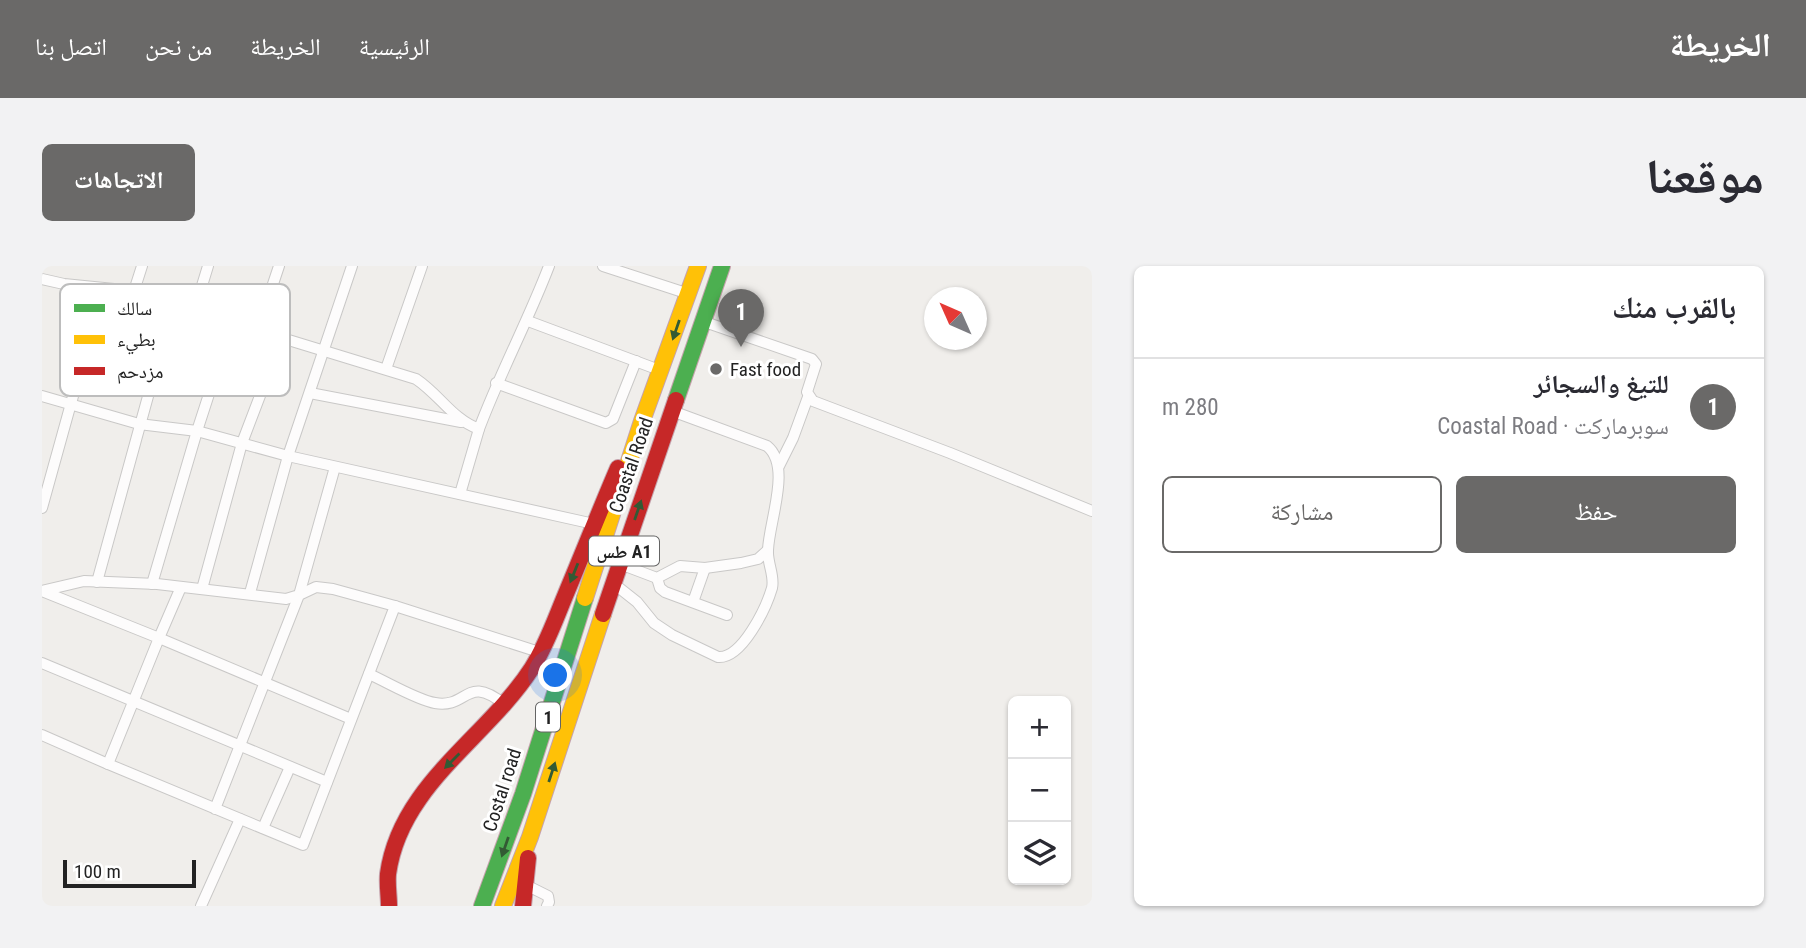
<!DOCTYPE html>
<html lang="ar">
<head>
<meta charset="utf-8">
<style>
  :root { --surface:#fff; --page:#f2f2f3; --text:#2b2b33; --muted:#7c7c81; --line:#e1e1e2; --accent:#6a6968 }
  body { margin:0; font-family:"Roboto Condensed","Noto Naskh Arabic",sans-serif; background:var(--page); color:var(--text); direction:rtl }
  .controls { position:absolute; right:21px; bottom:21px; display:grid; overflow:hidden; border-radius:10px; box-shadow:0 2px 5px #0004 }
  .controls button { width:63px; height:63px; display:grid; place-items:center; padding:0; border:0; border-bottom:2px solid var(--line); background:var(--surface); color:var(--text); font:35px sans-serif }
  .compass { position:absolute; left:882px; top:21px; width:63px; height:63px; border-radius:50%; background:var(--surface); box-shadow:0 2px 5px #0004; rotate:315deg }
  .scale { position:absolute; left:21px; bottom:18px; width:133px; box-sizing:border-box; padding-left:7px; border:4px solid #222; border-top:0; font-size:19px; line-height:24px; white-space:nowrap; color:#222; -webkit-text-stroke:5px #fff; paint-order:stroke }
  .you { position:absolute; left:514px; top:410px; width:24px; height:24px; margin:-18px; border:5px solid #fff; border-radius:50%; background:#1a73e8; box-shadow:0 0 0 10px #1a73e833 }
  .badge { display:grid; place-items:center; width:46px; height:46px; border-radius:50%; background:var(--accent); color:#fff; font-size:23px; font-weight:700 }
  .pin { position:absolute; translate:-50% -58px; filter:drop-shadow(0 2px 4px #0008) }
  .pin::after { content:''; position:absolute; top:37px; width:24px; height:21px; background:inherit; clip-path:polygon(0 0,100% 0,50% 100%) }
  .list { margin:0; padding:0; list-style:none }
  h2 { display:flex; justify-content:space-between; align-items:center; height:91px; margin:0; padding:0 28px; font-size:30px }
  h2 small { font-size:23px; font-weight:400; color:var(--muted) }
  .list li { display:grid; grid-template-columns:46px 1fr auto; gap:21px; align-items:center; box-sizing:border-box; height:98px; padding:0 28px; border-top:2px solid var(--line) }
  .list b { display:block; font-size:26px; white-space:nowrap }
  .list p { margin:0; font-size:23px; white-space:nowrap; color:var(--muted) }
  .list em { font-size:23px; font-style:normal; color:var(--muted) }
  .actions { display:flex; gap:14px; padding:21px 28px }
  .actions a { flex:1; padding:16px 0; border:2px solid var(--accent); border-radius:10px; text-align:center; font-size:24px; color:var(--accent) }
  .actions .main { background:var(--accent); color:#fff }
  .icon { flex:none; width:38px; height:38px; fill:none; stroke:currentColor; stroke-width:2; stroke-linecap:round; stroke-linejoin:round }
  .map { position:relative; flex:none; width:1050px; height:640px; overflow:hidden; direction:ltr; border-radius:10px }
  header { display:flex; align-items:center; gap:42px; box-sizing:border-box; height:98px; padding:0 35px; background:var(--accent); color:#fff }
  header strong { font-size:33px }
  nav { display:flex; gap:38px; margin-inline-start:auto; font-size:24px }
  .intro { display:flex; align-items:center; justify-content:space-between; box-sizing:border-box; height:168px; padding:0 42px }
  h1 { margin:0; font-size:49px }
  .button { padding:18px 32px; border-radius:10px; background:var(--accent); color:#fff; font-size:24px; font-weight:700 }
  main { display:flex; gap:42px; padding:0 42px }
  aside { flex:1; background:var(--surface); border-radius:10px; box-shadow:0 2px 5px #0004 }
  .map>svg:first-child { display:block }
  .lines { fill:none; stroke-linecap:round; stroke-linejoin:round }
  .street-casing { stroke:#c9c8c7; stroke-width:12 }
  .fast-casing { stroke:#c5a2ac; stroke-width:18 }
  .slow-casing { stroke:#c5a2ac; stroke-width:18 }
  .jam-casing { stroke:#c5a2ac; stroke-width:18 }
  .street { stroke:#fdfcfc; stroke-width:10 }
  .fast { stroke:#4caf50; stroke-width:16 }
  .slow { stroke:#ffc107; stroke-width:16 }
  .jam { stroke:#c62828; stroke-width:16 }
  .oneway { fill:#335a34 }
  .poi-dot { fill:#6a6968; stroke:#fff; stroke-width:2.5 }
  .labels { text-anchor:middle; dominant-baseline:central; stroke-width:6; stroke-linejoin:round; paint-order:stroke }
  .shield { fill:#fff; stroke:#646464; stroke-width:2 }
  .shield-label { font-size:18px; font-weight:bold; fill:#222 }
  .poi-label { font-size:19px; fill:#222; stroke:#fff; text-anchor:start }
  .street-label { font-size:19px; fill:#222; stroke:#fff }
  .key { fill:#fff; stroke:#bdbdbd; stroke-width:2 }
  .key-label { font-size:19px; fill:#222 }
</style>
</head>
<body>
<header>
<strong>الخريطة</strong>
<nav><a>الرئيسية</a><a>الخريطة</a><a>من نحن</a><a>اتصل بنا</a></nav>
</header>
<div class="intro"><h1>موقعنا</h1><a class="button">الاتجاهات</a></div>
<main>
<aside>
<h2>بالقرب منك<small></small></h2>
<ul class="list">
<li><span class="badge">1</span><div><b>للتيغ والسجائر</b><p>سوبرماركت · Coastal Road</p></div><em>280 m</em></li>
</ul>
<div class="actions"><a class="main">حفظ</a><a>مشاركة</a></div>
</aside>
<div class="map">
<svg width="1050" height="640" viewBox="0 0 1050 640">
  <rect width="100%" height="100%" fill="#f0eeeb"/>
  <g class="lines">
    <!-- street casing -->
    <g class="street-casing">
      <g id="street">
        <path d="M561,0L647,28"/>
        <path d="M0,13L22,18L92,25L155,36L193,48L240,72L374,113C398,129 410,153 437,163C458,107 486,55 507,0"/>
        <path d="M92,25L100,0"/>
        <path d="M155,36L166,0"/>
        <path d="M486,55L620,105"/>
        <path d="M660,55L770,93L774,98L765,126L771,135L908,187L1050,245"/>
        <path d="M217,60L237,0"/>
        <path d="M344,103L380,0"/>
        <path d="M454,117L564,157L571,153L594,95"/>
        <path d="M268,127L419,156"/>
        <path d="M0,130L97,158L155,165L246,190L552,258"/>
        <path d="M737,200L751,172L766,131"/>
        <path d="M418,228L437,163"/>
        <path d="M0,242L61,22"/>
        <path d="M578,298L615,312L638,300L663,302L699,297L716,293L726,284"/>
        <path d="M615,312L618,322L623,326L685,349"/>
        <path d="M55,316L133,32"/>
        <path d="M571,317L595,336L612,357L630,369L676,391C700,393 724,342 730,322C733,310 725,297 726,284C727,255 750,200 725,180L630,145"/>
        <path d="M110,318L155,165L193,48"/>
        <path d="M139,321L117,372L309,453"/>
        <path d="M160,323L200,177L240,72"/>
        <path d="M0,325L42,315L115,318L244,333L257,329L293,201"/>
        <path d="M0,325L117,372L66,498L0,469"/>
        <path d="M208,327L246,190L310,0"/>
        <path d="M651,336L663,302"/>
        <path d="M353,340L497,386"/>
        <path d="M0,397L285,516"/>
        <path d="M327,408C345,416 375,434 393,437C426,443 424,407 463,439"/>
        <path d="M66,498C131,525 196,552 261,579L353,340L291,323L274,321L257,329L173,543"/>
        <path d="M221,562L248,501"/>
        <path d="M484,619L506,630L507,636L505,640"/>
        <path d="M159,640L198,553"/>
      </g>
    </g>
    <!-- fast casing -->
    <g class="fast-casing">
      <g id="fast">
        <path d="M634,134L680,0"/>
        <path d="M440,640L481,528L543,332"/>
      </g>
    </g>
    <!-- slow casing -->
    <g class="slow-casing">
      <g id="slow">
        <path d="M543,332L600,155L656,0"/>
        <path d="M461,640L488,571L561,348"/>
      </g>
    </g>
    <!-- jam casing -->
    <g class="jam-casing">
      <g id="jam">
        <path d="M561,348L634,134"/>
        <path d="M347,640C347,630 345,619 346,608C358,519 445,472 490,402C504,380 513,354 523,330C541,287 558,244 576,202"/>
        <path d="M481,640L486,592"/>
      </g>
    </g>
    <!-- street -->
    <use href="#street" class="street"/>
    <!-- fast -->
    <use href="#fast" class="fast"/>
    <!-- slow -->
    <use href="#slow" class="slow"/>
    <!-- jam -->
    <use href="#jam" class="jam"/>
  </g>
  <!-- one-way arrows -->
  <defs><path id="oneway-solid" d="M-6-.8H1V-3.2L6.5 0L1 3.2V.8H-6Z" transform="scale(1.75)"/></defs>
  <g class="oneway">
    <use href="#oneway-solid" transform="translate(634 64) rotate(109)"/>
    <use href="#oneway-solid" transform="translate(596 244) rotate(-71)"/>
    <use href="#oneway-solid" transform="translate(532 307) rotate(112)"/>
    <use href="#oneway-solid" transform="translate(410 495) rotate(135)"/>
    <use href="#oneway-solid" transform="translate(510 506) rotate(-72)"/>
    <use href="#oneway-solid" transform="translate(463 581) rotate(109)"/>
  </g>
  <!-- markers -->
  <circle class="poi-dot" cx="674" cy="103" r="7"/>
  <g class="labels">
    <!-- shield labels -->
    <g class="shield">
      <rect x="547" y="270.5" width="70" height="29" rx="5"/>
      <rect x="494" y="436.5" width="24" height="29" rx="5"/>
    </g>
    <g class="shield-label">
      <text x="582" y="285">طس A1</text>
      <text x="506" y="451">1</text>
    </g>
    <!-- poi labels -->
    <g class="poi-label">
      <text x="688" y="103">Fast food</text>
    </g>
    <!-- street labels -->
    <g class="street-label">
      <text transform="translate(589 199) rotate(-71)">Coastal Road</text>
      <text transform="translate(460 524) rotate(-72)">Costal road</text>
    </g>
  </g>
  <!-- legend -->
  <rect x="18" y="18" width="230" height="112" rx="10" class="key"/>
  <rect x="32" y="38" width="31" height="8" fill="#4caf50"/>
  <rect x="32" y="69" width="31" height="9" fill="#ffc107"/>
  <rect x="32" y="101" width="31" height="8" fill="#c62828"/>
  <g class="key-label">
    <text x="75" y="49">سالك</text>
    <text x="75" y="80">بطيء</text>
    <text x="75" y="112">مزدحم</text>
  </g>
</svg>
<div class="controls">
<button>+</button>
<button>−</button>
<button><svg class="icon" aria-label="layers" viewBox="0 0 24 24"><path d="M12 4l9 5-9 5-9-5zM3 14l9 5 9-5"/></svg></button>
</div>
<svg class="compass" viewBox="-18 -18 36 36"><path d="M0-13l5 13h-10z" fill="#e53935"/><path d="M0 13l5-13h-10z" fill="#7c7c81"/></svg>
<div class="scale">100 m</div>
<div class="you"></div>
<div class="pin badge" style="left:699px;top:81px">1</div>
</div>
</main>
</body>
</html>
